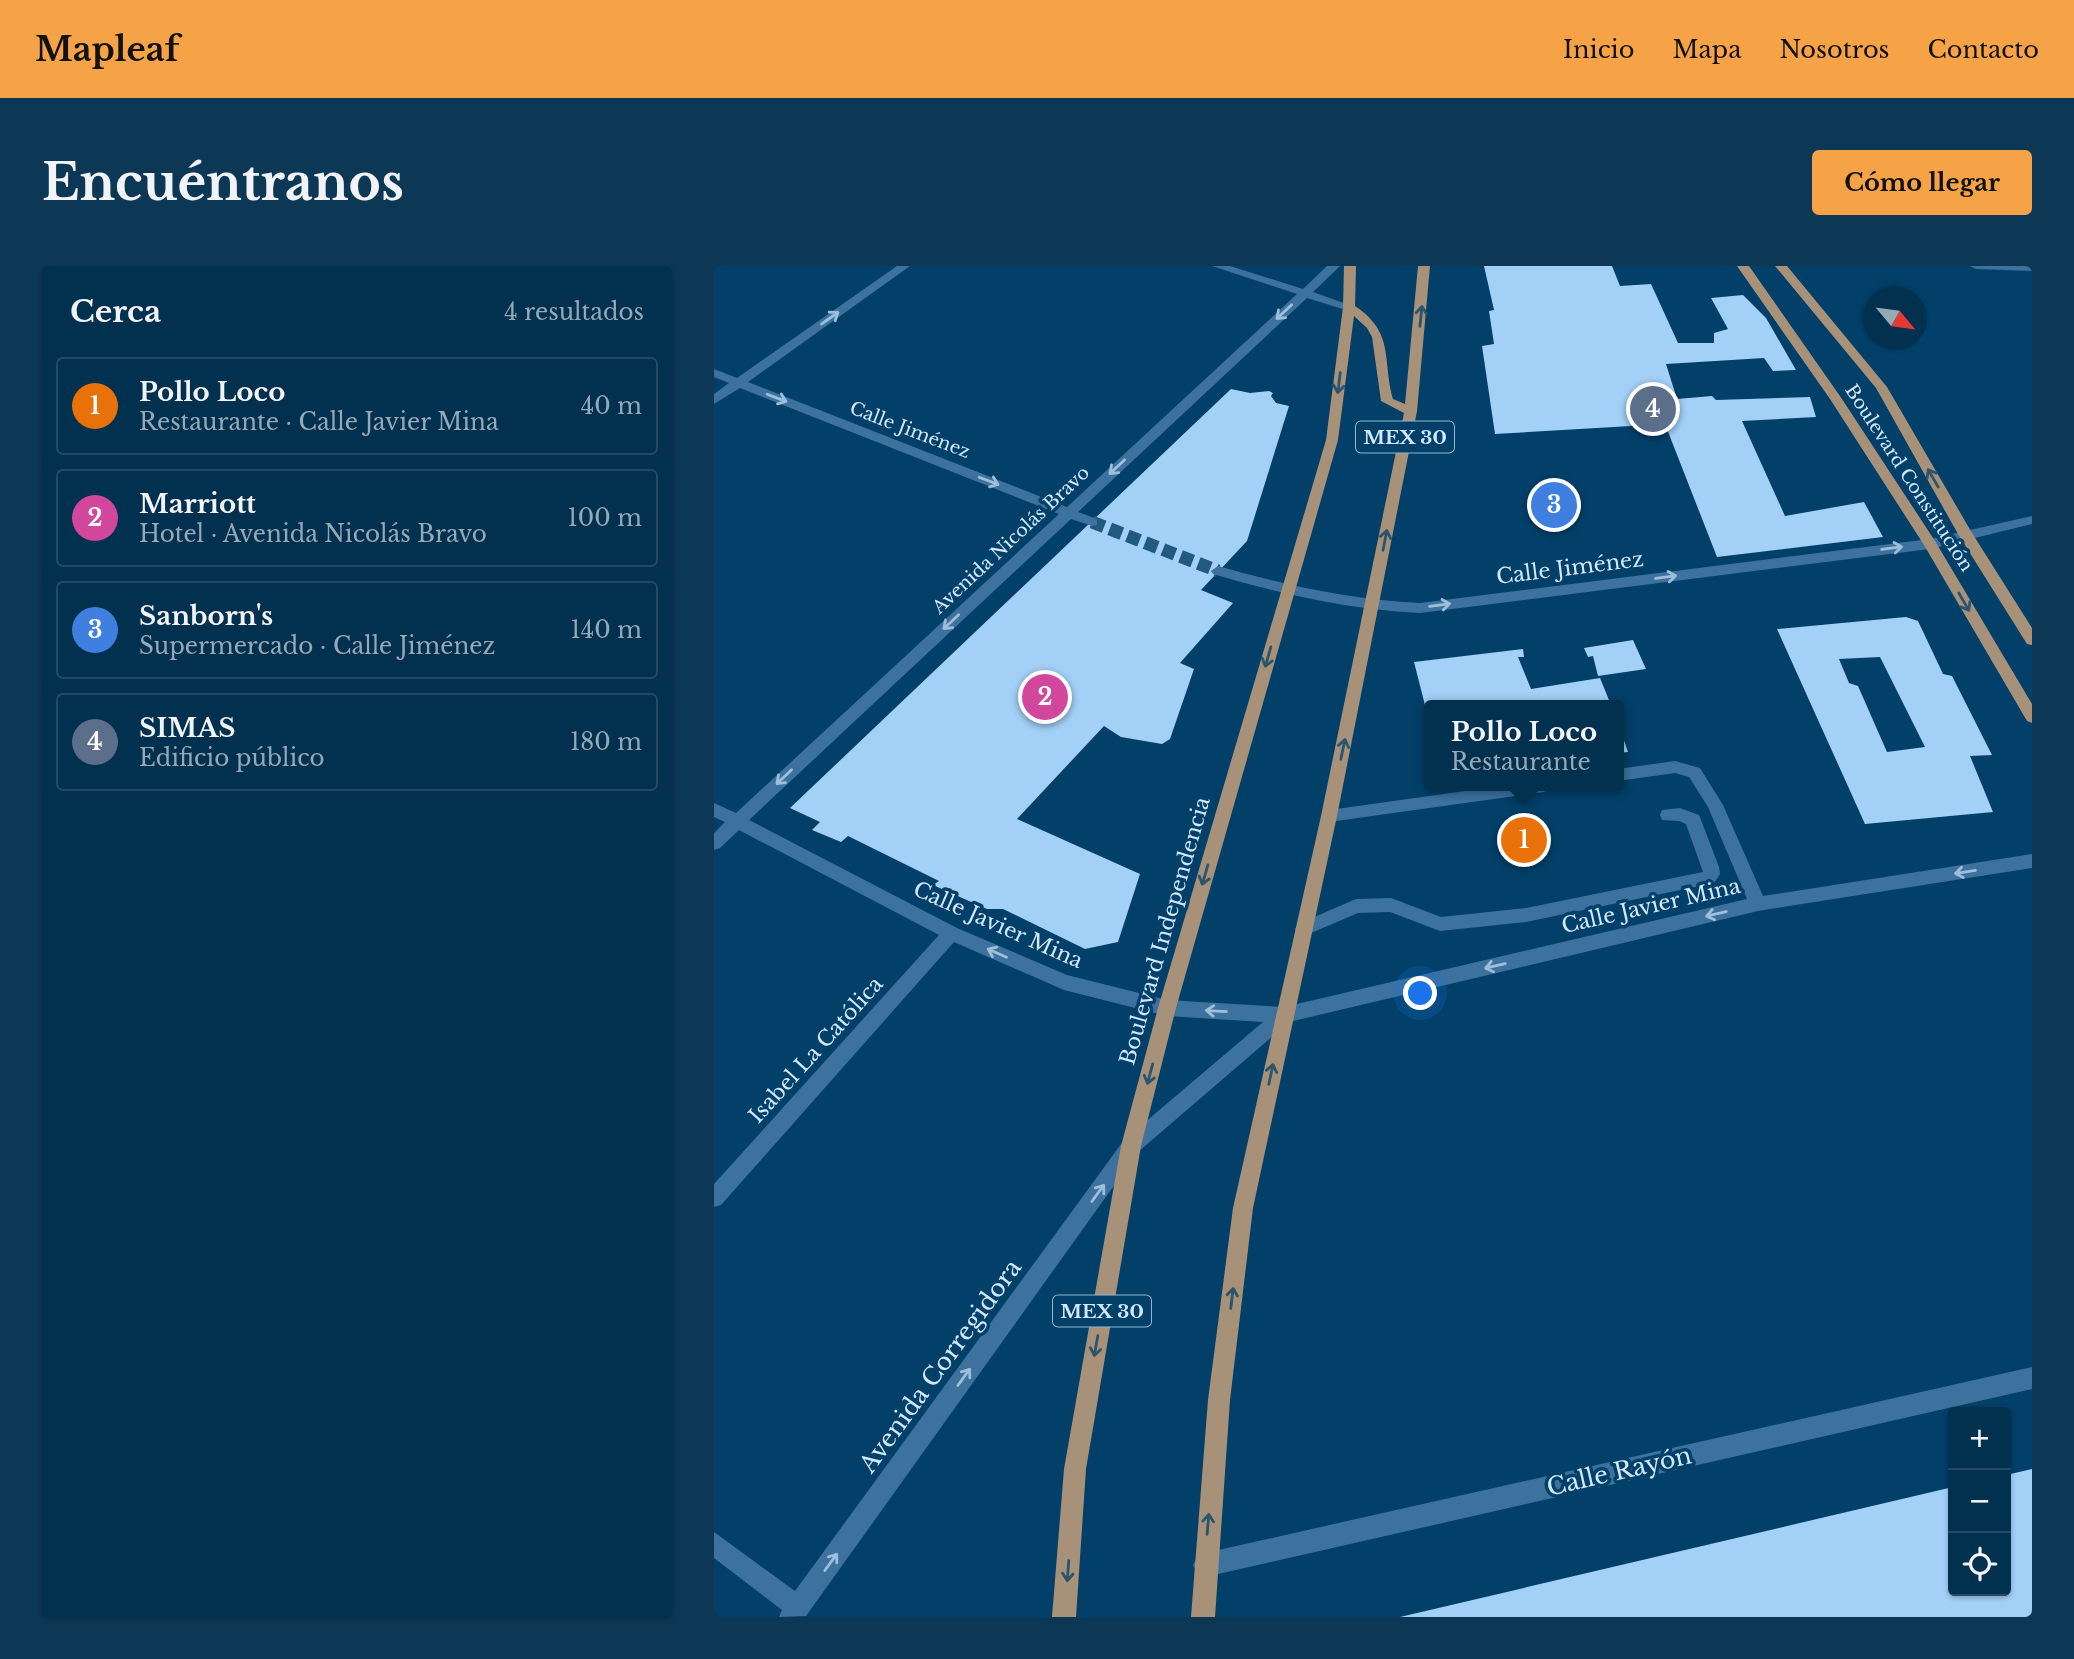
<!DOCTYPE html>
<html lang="es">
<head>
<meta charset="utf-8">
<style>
  :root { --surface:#02304f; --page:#0c3856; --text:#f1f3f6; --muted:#96a9b7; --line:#234b66; --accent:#f6a246 }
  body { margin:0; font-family:"Libre Baskerville",serif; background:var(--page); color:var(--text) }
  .controls { position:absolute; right:21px; bottom:21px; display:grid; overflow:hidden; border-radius:7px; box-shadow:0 2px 5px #0004 }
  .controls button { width:63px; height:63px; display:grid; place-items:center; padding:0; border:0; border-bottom:2px solid var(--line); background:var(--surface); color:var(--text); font:35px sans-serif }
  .compass { position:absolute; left:1150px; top:21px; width:63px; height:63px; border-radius:50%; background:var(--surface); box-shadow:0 2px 5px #0004; rotate:119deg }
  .you { position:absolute; left:707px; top:728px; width:24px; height:24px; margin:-18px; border:5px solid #fff; border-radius:50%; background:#1a73e8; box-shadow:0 0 0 10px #1a73e833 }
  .badge { display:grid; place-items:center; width:46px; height:46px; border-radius:50%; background:var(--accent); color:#fff; font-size:23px; font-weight:700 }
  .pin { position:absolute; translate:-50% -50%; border:4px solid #fff; box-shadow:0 2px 7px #0006 }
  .popup { position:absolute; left:710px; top:434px; width:200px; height:91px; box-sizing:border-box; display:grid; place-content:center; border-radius:7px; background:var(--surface); filter:drop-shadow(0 2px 5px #0005); font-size:23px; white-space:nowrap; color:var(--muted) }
  .popup b { font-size:26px; color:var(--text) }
  .popup::after { content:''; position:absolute; left:50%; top:100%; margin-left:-14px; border:14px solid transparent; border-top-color:var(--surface) }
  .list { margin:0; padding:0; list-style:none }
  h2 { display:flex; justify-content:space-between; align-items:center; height:91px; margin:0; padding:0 28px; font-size:30px }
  h2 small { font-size:23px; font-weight:400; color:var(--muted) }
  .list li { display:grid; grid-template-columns:46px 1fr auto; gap:21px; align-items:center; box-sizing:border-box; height:98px; margin:0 14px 14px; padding:0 14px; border:2px solid var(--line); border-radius:7px }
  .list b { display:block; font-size:26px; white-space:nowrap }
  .list p { margin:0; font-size:23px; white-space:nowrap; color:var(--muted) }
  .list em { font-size:23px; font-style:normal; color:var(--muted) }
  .icon { flex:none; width:38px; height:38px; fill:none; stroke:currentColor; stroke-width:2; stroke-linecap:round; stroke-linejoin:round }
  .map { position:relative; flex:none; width:1318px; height:1351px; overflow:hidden; border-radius:7px }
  header { display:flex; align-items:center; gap:42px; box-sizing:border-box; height:98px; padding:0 35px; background:var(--accent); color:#111 }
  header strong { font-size:33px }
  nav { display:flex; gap:38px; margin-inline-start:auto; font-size:24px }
  .intro { display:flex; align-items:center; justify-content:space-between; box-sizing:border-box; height:168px; padding:0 42px }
  h1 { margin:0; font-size:49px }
  .button { padding:18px 32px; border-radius:7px; background:var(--accent); color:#111; font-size:24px; font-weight:700 }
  main { display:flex; gap:42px; padding:0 42px }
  aside { flex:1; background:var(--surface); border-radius:7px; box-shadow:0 2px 5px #0004 }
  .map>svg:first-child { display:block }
  .building { fill:#a3d0f7; fill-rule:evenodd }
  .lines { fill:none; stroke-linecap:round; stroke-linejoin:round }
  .minor-tunnel { stroke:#21597f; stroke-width:13; stroke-dasharray:13 6; stroke-linecap:butt }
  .minor { fill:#3c729d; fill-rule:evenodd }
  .major { fill:#a79279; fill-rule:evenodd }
  .oneway { stroke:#9ebfdb }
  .oneway2 { stroke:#2b546d }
  .labels { text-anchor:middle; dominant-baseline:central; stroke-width:7; stroke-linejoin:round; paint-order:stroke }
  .far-street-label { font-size:18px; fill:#d2e8fc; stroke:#024069 }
  .shield { fill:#024069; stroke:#94b6d0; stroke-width:2 }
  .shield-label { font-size:19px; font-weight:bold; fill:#d2e8fc }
  .street-label { font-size:21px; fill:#d2e8fc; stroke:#024069 }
  .near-street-label { font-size:24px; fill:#d2e8fc; stroke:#024069 }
</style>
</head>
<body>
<header>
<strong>Mapleaf</strong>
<nav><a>Inicio</a><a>Mapa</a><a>Nosotros</a><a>Contacto</a></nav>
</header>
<div class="intro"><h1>Encuéntranos</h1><a class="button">Cómo llegar</a></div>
<main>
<aside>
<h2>Cerca<small>4 resultados</small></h2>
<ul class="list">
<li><span class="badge" style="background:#e8710a">1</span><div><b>Pollo Loco</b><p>Restaurante · Calle Javier Mina</p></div><em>40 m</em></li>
<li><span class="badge" style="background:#d1479c">2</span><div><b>Marriott</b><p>Hotel · Avenida Nicolás Bravo</p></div><em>100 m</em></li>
<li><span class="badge" style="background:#3f7fe0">3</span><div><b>Sanborn's</b><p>Supermercado · Calle Jiménez</p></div><em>140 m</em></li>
<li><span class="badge" style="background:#5c6f8a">4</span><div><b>SIMAS</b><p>Edificio público</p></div><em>180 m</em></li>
</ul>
</aside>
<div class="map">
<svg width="1318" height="1351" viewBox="0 0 1318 1351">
  <rect width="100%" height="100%" fill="#024069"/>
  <!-- building -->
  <g class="building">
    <path d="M770,0H898L906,20L937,18L964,77H1000V67L1014,63L997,32L1029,29L1052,52L1082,104L1059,105L1050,92L952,98L963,133L998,130L1002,134L1096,131L1102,151L1028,155L1071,250L1150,236L1169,271L1003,291L951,158L781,168L768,80L780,78L775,45L780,44Z"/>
    <path d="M517,123L536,127L555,125L559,127L557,130L562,137L575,140L533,275L487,324L519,337L466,397L480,403L456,473L448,478L407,471L390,460L303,553L426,608L404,676L371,683L289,643H273L219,619L225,615L134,570L127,576L98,564L106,556L76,542Z"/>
    <path d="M1192,351L1204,355L1229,408L1238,410L1278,489L1256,490L1279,546L1151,558L1063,363ZM1166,391L1211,481L1173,486L1144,420L1135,417L1125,393Z"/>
    <path d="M919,374L932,403L884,410L879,390L874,391L870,382Z"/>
    <path d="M809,383L810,391H804L817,423L886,412L897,439H716L715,455L700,396Z"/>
    <path d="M905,460L914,486L904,487Z"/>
    <path d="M1318,1203V1351H686L1239,1221V1325H1292V1209Z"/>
  </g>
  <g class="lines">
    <!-- minor-tunnel -->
    <path class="minor-tunnel" d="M378,256L504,305"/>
    <!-- minor -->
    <g class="minor">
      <path d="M183,0H196L34,116L353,241L583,28L498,0H516L589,23L613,0H626L599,26L641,41L635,45L593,32L364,246L383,253V259L378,260L357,253L35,554L243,662L353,709L453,734L570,741L1033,633L994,541L975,511L961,507L904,515V503L961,495L986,502L1009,539L1049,630L1318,588V602L1044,645L575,756L424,886L92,1350L65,1351L68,1344L0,1292V1266L81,1325L410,874L549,756L453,750L350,724L240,676L7,939L0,941V918L225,669L25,564L6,582L0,584V567L11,556L0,551V537L22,547L345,248L26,122L0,138V128L15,117L0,111V103L23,112Z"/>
      <path d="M1256,0H1318V5L1262,3Z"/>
      <path d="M1318,250V258L1216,283L706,347C635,344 567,328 499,308L497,305L504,300C571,319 636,334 706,337L1216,273Z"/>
      <path d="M787,520H838L830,526L615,556L607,550L615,544Z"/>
      <path d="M966,542L985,549L987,554L1005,601L1006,608L1000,617L812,656L726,665L676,646L644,647L590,670L584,668L581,663L584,658L642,633L677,632L727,651L812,642L989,606L972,558L965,555L948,554L946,549L948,544Z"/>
      <path d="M1318,1101V1123L491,1311L483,1307L479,1299L483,1291L491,1287Z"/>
    </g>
    <!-- major -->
    <g class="major">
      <path d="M630,0H642L641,40C681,67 668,93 679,133L691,138L704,0H716L703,145L623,550L539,942L516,1134L501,1351H477L494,1134L519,942L607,550L690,147L667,135L658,71L653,62L640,50L624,174L462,742L427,880L372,1203L362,1351H338L350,1203L407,880L444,742L612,174L629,41Z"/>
      <path d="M1023,0H1035L1128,133L1221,275L1318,438V457L1313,455L1210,279L1116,133Z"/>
      <path d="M1061,0H1073L1173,121L1258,267L1318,362V379L1313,378L1244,268L1162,122Z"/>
    </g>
  </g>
  <!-- one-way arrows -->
  <defs><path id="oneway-shaft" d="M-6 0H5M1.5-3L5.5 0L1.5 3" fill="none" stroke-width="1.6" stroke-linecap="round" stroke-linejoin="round" transform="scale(1.75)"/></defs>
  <g class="oneway">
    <use href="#oneway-shaft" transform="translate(570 46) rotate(137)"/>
    <use href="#oneway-shaft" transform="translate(116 52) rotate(-35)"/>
    <use href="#oneway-shaft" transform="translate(63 132) rotate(21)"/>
    <use href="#oneway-shaft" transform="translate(403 201) rotate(137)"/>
    <use href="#oneway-shaft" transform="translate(275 215) rotate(21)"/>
    <use href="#oneway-shaft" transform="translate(1178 282) rotate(-7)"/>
    <use href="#oneway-shaft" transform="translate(952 311) rotate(-7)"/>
    <use href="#oneway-shaft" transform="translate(726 339) rotate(-7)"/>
    <use href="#oneway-shaft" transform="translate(237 356) rotate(137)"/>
    <use href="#oneway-shaft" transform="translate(70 511) rotate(137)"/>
    <use href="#oneway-shaft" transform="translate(1251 606) rotate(171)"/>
    <use href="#oneway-shaft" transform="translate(1002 648) rotate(167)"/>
    <use href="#oneway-shaft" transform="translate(283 687) rotate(-156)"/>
    <use href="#oneway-shaft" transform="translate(781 700) rotate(167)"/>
    <use href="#oneway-shaft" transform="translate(502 745) rotate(-177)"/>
    <use href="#oneway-shaft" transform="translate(384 927) rotate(-54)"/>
    <use href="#oneway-shaft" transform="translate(250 1111) rotate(-54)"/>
    <use href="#oneway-shaft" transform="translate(117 1296) rotate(-54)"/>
  </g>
  <g class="oneway2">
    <use href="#oneway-shaft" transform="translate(707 50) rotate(-84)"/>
    <use href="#oneway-shaft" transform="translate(625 117) rotate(97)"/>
    <use href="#oneway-shaft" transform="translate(1219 212) rotate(-120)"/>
    <use href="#oneway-shaft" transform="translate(671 274) rotate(-79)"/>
    <use href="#oneway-shaft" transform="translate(1250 336) rotate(60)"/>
    <use href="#oneway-shaft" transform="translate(554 391) rotate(106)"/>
    <use href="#oneway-shaft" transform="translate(629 483) rotate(-78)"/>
    <use href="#oneway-shaft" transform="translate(491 609) rotate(106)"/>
    <use href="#oneway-shaft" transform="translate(436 808) rotate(105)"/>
    <use href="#oneway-shaft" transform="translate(557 808) rotate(-78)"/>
    <use href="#oneway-shaft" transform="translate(518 1032) rotate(-83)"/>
    <use href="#oneway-shaft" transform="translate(382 1080) rotate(100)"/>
    <use href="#oneway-shaft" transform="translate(494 1258) rotate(-85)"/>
    <use href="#oneway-shaft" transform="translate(354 1305) rotate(94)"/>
  </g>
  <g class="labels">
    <!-- far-street labels -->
    <g class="far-street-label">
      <text transform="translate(196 164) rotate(21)">Calle Jiménez</text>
      <text transform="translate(1195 212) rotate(57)">Boulevard Constitución</text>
      <text transform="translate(297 274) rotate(-43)">Avenida Nicolás Bravo</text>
    </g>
    <!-- shield labels -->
    <g class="shield">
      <rect x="642" y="155.5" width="98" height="31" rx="5"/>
      <rect x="339" y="1029.5" width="98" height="31" rx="5"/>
    </g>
    <g class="shield-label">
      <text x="691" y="171">MEX 30</text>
      <text x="388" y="1045">MEX 30</text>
    </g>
    <!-- street labels -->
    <g class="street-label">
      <text transform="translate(856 302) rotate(-7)">Calle Jiménez</text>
      <text transform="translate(937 640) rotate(-13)">Calle Javier Mina</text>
      <text transform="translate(284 659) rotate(24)">Calle Javier Mina</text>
      <text transform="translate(451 665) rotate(-74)">Boulevard Independencia</text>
      <text transform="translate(102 784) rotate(-48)">Isabel La Católica</text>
    </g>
    <!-- near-street labels -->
    <g class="near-street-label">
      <text transform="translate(226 1100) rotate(-54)">Avenida Corregidora</text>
      <text transform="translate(905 1205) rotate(-13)">Calle Rayón</text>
    </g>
  </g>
</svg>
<div class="controls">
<button>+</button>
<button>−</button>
<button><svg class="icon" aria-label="locate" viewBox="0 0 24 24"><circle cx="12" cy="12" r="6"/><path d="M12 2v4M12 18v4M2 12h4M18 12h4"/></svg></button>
</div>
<svg class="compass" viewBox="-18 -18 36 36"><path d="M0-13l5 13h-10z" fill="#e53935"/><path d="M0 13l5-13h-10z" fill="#96a9b7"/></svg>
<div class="you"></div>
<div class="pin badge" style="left:810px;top:574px;background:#e8710a">1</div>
<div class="popup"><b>Pollo Loco</b>Restaurante</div>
<div class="pin badge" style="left:331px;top:431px;background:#d1479c">2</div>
<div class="pin badge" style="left:840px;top:239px;background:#3f7fe0">3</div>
<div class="pin badge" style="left:939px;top:143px;background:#5c6f8a">4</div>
</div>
</main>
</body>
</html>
